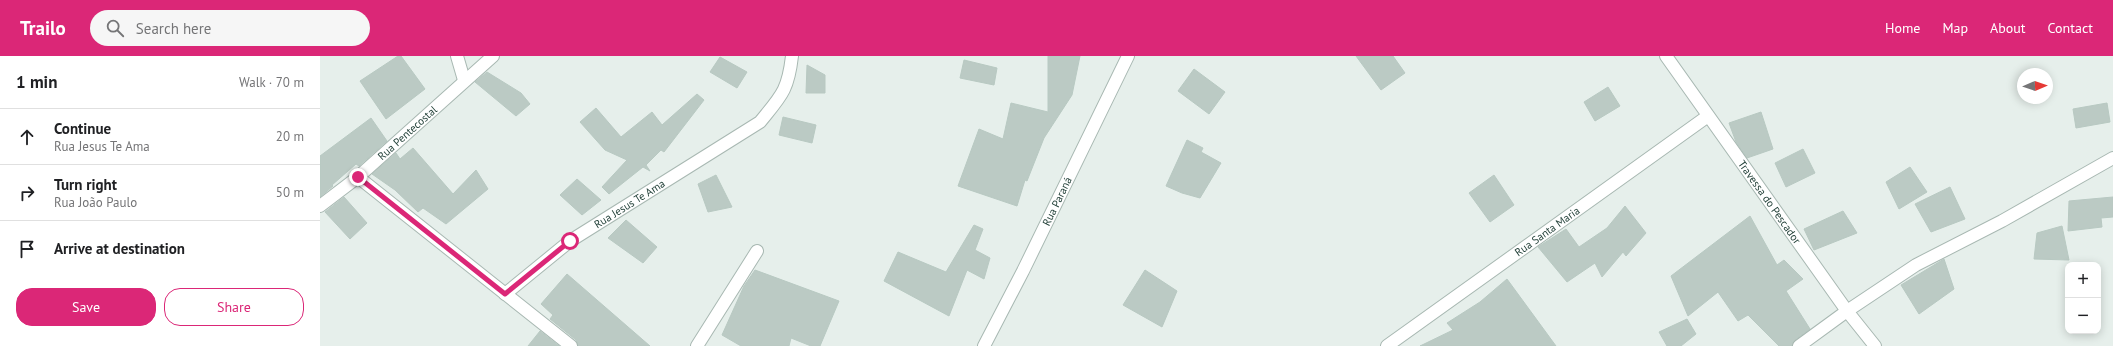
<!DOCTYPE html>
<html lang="en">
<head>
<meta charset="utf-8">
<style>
  :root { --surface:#fff; --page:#f6f6f6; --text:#202124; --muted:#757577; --line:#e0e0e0; --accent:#db2777 }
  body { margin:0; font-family:"PT Sans",sans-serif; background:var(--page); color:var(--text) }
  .controls { position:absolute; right:12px; bottom:12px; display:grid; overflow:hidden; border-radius:8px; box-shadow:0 2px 10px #0003 }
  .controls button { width:36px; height:36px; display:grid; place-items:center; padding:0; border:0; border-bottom:1px solid var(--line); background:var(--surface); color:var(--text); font:20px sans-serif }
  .compass { position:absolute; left:1697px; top:12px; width:36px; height:36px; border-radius:50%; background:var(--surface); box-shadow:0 2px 10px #0003; rotate:88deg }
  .stop { position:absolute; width:12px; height:12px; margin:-9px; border:3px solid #db2777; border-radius:50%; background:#fff }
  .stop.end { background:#db2777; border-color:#fff; box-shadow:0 1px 4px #0008 }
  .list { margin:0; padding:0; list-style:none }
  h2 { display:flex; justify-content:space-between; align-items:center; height:52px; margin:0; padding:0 16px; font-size:17px }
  h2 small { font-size:13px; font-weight:400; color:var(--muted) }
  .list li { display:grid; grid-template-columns:26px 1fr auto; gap:12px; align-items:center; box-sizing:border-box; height:56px; padding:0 16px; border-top:1px solid var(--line) }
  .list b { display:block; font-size:15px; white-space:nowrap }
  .list p { margin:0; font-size:13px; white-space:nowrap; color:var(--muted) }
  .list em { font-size:13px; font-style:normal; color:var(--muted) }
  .actions { display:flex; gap:8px; padding:12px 16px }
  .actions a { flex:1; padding:9px 0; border:1px solid var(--accent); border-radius:16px; text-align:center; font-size:14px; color:var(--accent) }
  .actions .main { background:var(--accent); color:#fff }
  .icon { flex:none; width:22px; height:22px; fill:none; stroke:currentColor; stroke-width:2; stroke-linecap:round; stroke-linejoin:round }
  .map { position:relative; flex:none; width:1793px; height:290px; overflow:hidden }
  header { display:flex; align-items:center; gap:24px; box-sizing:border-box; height:56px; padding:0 20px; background:var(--accent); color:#fff }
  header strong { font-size:19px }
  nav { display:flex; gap:22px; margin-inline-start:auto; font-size:14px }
  .search { width:280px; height:36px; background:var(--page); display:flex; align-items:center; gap:10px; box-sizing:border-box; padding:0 14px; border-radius:22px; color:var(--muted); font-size:15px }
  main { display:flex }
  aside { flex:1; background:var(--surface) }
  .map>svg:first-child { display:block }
  .building { fill:#bbcac4; stroke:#b8c9c2 }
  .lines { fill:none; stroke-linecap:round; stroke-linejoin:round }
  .minor-casing { stroke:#a8b8b2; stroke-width:14 }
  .minor { stroke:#fff; stroke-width:12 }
  .route { stroke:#db2777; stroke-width:5 }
  .labels { text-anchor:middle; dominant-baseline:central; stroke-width:3; stroke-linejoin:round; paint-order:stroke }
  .street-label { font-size:11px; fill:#24423a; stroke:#f7fbf9 }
</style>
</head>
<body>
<header>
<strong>Trailo</strong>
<div class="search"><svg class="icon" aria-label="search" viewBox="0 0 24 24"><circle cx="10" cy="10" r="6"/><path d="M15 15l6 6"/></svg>Search here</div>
<nav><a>Home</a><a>Map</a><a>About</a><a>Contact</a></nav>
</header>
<main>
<aside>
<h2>1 min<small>Walk · 70 m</small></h2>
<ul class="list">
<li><svg class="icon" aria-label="ahead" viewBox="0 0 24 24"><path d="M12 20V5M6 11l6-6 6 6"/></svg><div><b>Continue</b><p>Rua Jesus Te Ama</p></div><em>20 m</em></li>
<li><svg class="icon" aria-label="right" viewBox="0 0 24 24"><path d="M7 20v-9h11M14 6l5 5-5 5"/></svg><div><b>Turn right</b><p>Rua João Paulo</p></div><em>50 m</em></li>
<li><svg class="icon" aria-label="arrive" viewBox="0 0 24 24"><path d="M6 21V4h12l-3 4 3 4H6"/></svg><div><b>Arrive at destination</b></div></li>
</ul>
<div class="actions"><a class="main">Save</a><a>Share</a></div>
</aside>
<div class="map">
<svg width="1793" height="290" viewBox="0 0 1793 290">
  <rect width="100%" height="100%" fill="#e6efeb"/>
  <!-- building -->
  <g class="building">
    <path d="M78,0H81L105,33L66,63L40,25Z"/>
    <path d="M728,0H760L752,39L724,82L707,125L705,124L697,150L638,130L659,73L683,83L691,47L728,56Z"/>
    <path d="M1036,0H1073L1085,17L1061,34Z"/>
    <path d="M400,1L427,16L417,32L390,16Z"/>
    <path d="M644,4L677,12L674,29L640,22Z"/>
    <path d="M487,9L505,19V37H486Z"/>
    <path d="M874,13L905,36L889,58L858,35Z"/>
    <path d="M167,16L201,37L210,48L196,60L155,26Z"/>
    <path d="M1288,31L1300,50L1275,65L1264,46Z"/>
    <path d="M377,38L384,44L344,96L341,94L326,109L330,115L323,111L289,138L282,131L307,104L285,94L260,66L276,52L301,81L332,56L342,69Z"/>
    <path d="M1787,47L1790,66L1756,72L1753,53Z"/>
    <path d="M1441,56L1453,93L1427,102L1416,86L1409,67Z"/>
    <path d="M463,61L496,69L492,87L459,79Z"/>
    <path d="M51,62L67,85L39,110L36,108L12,129L13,130L0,141V100Z"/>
    <path d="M867,84L883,92L881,96L901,107L880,142L862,137L846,130Z"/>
    <path d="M93,92L133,138L156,114L168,133L126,168L103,152L98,156L75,134L52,118L76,97L80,103Z"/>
    <path d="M1483,93L1495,117L1466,131L1455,107Z"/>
    <path d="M1590,111L1607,136L1579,153L1566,126Z"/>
    <path d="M396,119L412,151L388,156L378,128Z"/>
    <path d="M1174,119L1194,149L1170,166L1149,137Z"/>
    <path d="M257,123L281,144L262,159L240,139Z"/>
    <path d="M1630,131L1645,163L1611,176L1595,148Z"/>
    <path d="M24,141L47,167L30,183L5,156Z"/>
    <path d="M1793,141V161L1781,162L1782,171L1748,175L1749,145Z"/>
    <path d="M1305,150L1326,177L1306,200L1303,196L1282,221L1275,207L1247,226L1218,191L1246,173L1259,191L1287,172Z"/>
    <path d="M1523,155L1537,177L1494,194L1484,173Z"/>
    <path d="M1430,160L1457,209L1464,204L1483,223L1466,235L1490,273L1475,284L1472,290H1459L1428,259L1418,265L1398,236L1368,260L1351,220Z"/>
    <path d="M306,164L337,191L323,207L288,182Z"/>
    <path d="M654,169L663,173L655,194L670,202L664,223L647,214L629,260L564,225L578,196L626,216Z"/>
    <path d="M1742,170L1749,204L1714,203L1717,177Z"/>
    <path d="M1624,203L1634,233L1599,258L1581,229Z"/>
    <path d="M435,214L519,245L500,290H491L471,282L469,290H421L402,279L424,230Z"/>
    <path d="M825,214L857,235L842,271L803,249Z"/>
    <path d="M247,218L330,290H258L256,284L230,263L233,259L221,248Z"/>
    <path d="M1187,223L1236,290H1100L1133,274L1127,267L1160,246Z"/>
    <path d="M1367,263L1376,278L1361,290H1347L1339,276Z"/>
    <path d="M220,275L239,290H208Z"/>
  </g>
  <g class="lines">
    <!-- minor casing -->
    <g class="minor-casing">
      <g id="minor">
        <path d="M137,0L144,24"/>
        <path id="s1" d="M1346,0L1527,255L1555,290"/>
        <path d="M38,121L251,290"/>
        <path id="s2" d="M0,150L38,121L173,0"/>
        <path id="s3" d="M185,238L250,185L440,66C461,40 468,35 472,0"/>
        <path d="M377,290L437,195"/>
        <path id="s4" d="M664,290L703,215L808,0"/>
        <path id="s5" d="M1067,290L1388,60"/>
        <path d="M1479,290L1527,255L1596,209L1682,165L1793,102"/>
      </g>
    </g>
    <!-- minor -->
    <use href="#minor" class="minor"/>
  </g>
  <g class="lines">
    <!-- route -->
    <path class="route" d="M38,121L185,238L250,185"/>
  </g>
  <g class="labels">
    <!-- street labels -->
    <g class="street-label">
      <text stroke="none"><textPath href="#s2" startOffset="114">Rua Pentecostal</textPath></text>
      <text stroke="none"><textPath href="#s4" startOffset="162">Rua Paraná</textPath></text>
      <text stroke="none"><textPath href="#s1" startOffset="179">Travessa do Pescador</textPath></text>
      <text stroke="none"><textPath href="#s3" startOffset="154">Rua Jesus Te Ama</textPath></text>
      <text stroke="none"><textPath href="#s5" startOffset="197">Rua Santa Maria</textPath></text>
    </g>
  </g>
</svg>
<div class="controls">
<button>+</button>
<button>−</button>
</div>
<svg class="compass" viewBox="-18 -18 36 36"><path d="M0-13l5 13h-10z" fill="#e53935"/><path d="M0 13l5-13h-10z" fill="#757577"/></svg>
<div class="stop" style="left:250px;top:185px"></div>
<div class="stop end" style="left:38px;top:121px"></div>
</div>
</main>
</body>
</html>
